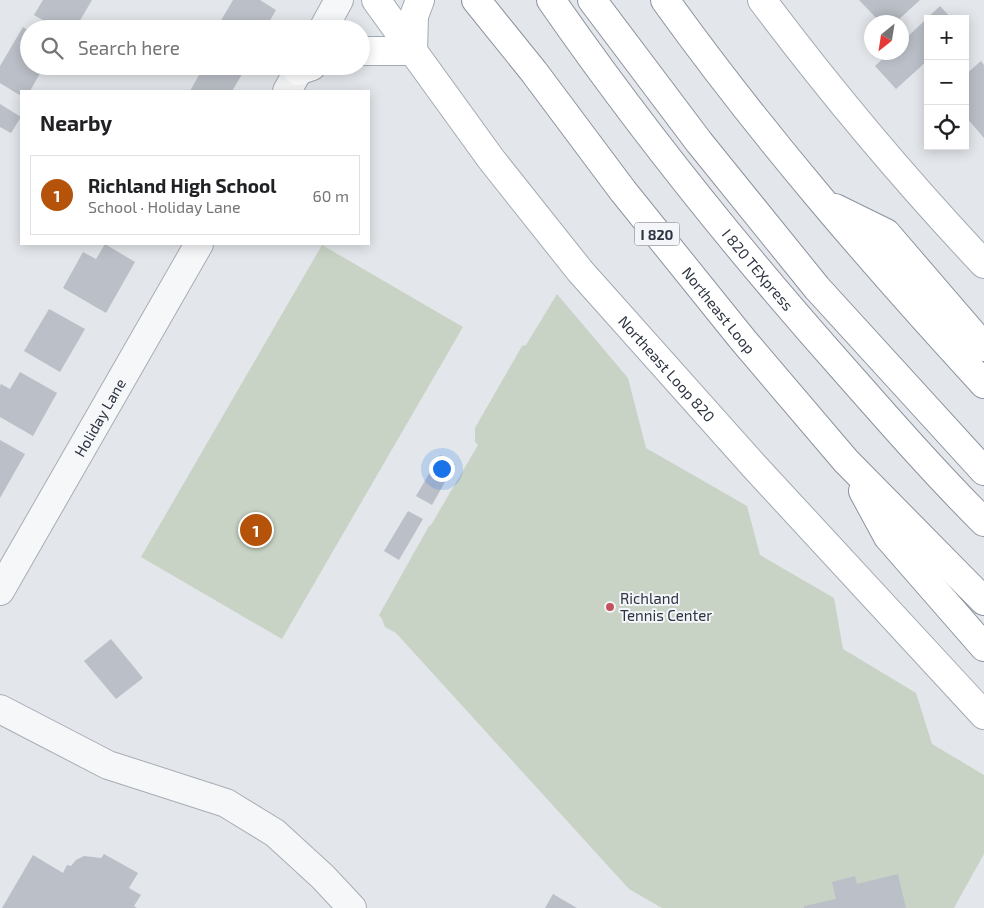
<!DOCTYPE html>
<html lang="en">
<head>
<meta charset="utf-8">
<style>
  :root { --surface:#fff; --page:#f2f2f2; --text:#202124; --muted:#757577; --line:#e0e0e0; --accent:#b45309 }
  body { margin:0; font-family:"Exo 2",sans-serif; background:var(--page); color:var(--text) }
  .controls { position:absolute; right:15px; top:15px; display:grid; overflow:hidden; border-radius:0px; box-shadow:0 2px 12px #0003 }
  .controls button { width:45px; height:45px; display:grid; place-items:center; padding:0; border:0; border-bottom:1px solid var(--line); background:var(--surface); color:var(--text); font:25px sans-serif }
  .compass { position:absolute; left:864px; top:15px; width:45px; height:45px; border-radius:50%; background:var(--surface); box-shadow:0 2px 12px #0003; rotate:210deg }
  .you { position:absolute; left:441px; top:468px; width:18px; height:18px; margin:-12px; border:4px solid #fff; border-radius:50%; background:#1a73e8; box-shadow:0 0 0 8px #1a73e833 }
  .badge { display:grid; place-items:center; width:32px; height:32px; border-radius:50%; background:var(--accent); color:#fff; font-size:16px; font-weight:700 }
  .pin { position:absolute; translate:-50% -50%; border:2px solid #fff; box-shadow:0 1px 5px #0006 }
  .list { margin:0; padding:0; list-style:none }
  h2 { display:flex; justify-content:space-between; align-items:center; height:65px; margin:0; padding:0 20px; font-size:21px }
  h2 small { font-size:16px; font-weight:400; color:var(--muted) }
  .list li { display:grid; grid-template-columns:32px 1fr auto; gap:15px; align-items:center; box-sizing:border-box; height:80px; margin:0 10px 10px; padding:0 10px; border:1px solid var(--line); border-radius:0px }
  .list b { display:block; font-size:19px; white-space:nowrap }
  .list p { margin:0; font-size:16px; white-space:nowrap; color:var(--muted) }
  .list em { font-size:16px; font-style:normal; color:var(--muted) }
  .icon { flex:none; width:28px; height:28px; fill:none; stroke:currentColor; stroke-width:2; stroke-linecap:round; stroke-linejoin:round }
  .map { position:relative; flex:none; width:984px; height:908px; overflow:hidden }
  .search { position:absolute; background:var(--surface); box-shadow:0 2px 12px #0003; left:20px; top:20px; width:350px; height:55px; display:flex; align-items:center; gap:12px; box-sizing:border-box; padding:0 18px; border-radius:28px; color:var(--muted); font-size:19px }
  .panel { position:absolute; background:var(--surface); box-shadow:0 2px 12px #0003; left:20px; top:90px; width:350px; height:155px; border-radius:0px }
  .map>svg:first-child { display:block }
  .green { fill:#c8d3c5 }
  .building { fill:#bbbfc7 }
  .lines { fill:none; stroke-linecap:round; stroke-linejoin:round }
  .minor-casing { stroke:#a8adb4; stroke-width:30 }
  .major-casing { stroke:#a3aab5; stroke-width:30 }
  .highway-casing { stroke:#8c93a0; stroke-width:30 }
  .minor { stroke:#f6f7f9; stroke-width:28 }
  .major { stroke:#fff; stroke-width:28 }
  .highway { stroke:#fff; stroke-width:28 }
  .poi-dot { fill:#c5535e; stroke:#f3f5f8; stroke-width:2 }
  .labels { text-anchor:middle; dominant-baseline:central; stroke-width:4; stroke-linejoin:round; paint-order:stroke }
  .shield { fill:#f3f5f8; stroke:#686d78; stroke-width:1 }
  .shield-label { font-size:14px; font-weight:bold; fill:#2c3341 }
  .street-label { font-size:15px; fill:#2c3341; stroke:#f3f5f8 }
  .poi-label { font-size:15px; fill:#2c3341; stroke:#f3f5f8; text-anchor:start }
</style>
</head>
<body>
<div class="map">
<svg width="984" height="908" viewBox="0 0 984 908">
  <rect width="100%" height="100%" fill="#e3e6ea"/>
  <!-- green -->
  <g class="green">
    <path d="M322,245L463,327L282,639L141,557Z"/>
    <path d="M557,294L628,378L646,448L747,506L760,555L834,598L843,649L916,693L932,744L984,775V854L954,908H662L629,889L396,633L385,627L382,619L379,615L429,526L431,525L478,445L475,442V428L522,346L526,345Z"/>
  </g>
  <!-- building -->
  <g class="building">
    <path d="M43,0H92L75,29H58L34,15Z"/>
    <path d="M233,0H260L276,10L265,29H216Z"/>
    <path d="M859,0H920L896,22H880Z"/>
    <path d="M940,6L952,19H928V60L896,89L875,66L890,52H902V42Z"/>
    <path d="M23,27L29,31V66H44L30,91H21V96L0,83V66Z"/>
    <path d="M981,61L984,65V138L965,116V75Z"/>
    <path d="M204,66H236L244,71L232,91H190Z"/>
    <path d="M0,104L21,117L11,133L0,127Z"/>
    <path d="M105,244L135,262L106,313L63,288L83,252L96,259Z"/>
    <path d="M49,309L85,329L60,372L24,351Z"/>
    <path d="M20,372L57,393L33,436L0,417V386L1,384L10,389Z"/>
    <path d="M0,440L25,454L0,498Z"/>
    <path d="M440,455L455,464L432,505L416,496Z"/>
    <path d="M408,511L423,519L399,560L384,551Z"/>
    <path d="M111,639L143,678L116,699L84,661Z"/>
    <path d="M104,854L138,873L129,888L141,895L134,906L137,908H2L33,855L63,873L67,865L71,866L76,860L84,856L101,858Z"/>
    <path d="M898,874L906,908H804V906L836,899L832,882L855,876L857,884Z"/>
    <path d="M553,894L577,908H545Z"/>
  </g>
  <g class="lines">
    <!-- minor casing -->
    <g class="minor-casing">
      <g id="minor">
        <path d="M323,29L339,0"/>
        <path d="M287,91L301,66"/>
        <path id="s1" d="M0,591L199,244"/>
        <path d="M0,709L108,765L226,803L275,833L323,877L352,908"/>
      </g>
    </g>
    <!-- major casing -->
    <g class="major-casing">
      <g id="major">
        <path id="s2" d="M376,0L491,159L580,271L754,466L984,715"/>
        <path d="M762,0C831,92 905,180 984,264"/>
        <path d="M361,51H413L414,16L420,0"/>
        <path d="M298,71L312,66"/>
      </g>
    </g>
    <!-- highway casing -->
    <g class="highway-casing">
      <g id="highway">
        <path id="s3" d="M476,0L534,72L623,191L743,340L846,461L984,601"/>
        <path id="s4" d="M551,0C642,131 743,256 849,375C893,425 937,475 984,522"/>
        <path d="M592,0L699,142L817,288L984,471"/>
        <path d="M665,0C762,135 871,261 984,384"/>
        <path d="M835,208L886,233L984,347"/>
        <path d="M863,491L888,537L984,647"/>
      </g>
    </g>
    <!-- minor -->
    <use href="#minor" class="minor"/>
    <!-- major -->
    <use href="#major" class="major"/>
    <!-- highway -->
    <use href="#highway" class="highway"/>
  </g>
  <!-- markers -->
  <circle class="poi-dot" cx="610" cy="607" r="5"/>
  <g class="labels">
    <!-- shield labels -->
    <rect class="shield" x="634.5" y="222.5" width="45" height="23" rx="4"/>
    <g class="shield-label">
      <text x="657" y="234">I 820</text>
    </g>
    <!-- street labels -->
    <g class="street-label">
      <text stroke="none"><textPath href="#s4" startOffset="340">I 820 TEXpress</textPath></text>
      <text stroke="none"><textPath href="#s3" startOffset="394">Northeast Loop</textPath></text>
      <text stroke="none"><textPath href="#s2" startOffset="470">Northeast Loop 820</textPath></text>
      <text stroke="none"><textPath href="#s1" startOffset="200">Holiday Lane</textPath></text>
    </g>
    <!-- poi labels -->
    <g class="poi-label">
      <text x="620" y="598">Richland<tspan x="620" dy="17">Tennis Center</tspan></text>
    </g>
  </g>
</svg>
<div class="controls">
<button>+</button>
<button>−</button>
<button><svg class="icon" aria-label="locate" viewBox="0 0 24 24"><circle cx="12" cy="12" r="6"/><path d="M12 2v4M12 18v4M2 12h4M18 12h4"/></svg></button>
</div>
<svg class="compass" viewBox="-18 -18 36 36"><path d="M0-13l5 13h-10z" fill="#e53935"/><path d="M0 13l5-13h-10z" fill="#757577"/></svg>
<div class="you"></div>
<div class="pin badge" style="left:256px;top:530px">1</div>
<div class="search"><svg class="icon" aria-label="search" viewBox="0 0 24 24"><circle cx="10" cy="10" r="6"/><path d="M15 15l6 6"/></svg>Search here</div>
<section class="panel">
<h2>Nearby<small></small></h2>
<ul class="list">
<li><span class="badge">1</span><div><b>Richland High School</b><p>School · Holiday Lane</p></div><em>60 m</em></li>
</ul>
</section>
</div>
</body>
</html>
